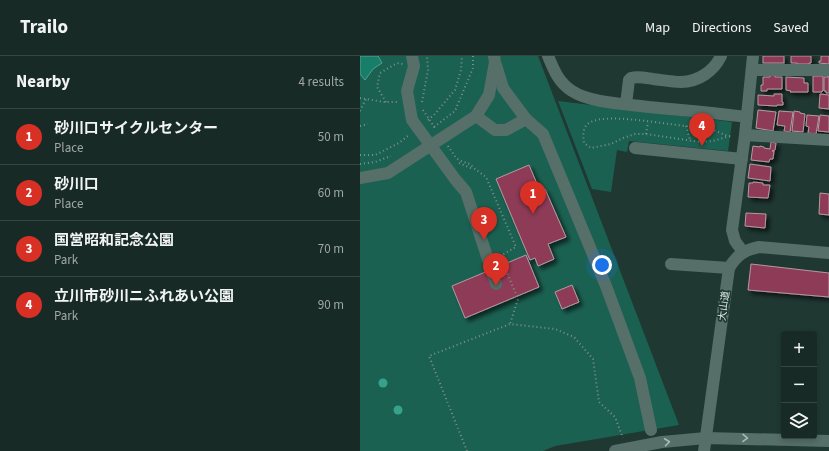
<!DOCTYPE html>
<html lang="en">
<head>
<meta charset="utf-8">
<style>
  :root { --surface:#182a26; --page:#253632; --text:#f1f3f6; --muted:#9fa7a7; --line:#364643; --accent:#d93025 }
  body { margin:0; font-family:"Source Sans 3","Noto Sans JP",sans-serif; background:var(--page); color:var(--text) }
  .controls { position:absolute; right:12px; bottom:12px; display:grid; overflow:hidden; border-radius:4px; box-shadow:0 2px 6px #0003 }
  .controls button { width:36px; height:36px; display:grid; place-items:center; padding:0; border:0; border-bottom:1px solid var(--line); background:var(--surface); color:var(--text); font:20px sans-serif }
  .you { position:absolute; left:242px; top:209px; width:14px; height:14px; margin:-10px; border:3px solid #fff; border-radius:50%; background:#1a73e8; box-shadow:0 0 0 6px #1a73e833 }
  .badge { display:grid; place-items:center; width:26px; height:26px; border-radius:50%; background:var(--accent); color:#fff; font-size:13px; font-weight:700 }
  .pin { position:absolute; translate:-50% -33px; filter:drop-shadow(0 1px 2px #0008) }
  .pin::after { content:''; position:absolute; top:21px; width:14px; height:12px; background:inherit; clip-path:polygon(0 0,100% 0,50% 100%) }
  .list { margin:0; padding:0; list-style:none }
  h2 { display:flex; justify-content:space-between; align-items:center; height:52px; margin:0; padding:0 16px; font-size:17px }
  h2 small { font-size:13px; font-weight:400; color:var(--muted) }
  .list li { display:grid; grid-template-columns:26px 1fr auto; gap:12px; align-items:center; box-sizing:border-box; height:56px; padding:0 16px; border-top:1px solid var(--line) }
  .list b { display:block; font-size:15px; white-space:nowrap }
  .list p { margin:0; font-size:13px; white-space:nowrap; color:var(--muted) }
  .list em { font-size:13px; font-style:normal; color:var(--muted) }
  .icon { flex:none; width:22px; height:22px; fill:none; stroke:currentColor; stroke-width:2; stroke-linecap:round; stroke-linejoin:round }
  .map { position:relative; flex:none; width:469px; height:395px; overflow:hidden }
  header { display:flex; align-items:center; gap:24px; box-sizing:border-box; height:56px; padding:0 20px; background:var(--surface); border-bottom:1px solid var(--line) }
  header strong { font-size:19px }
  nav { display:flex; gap:22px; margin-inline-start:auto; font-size:14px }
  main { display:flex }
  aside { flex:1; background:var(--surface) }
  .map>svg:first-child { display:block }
  .green { fill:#1b6152 }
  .water { fill:#187e6a; stroke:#539f90 }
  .building { fill:#8d3a57; stroke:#b49aa0; filter:url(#shadow) }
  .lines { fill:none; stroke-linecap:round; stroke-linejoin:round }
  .path { stroke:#7e918c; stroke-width:2; stroke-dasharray:1 3; stroke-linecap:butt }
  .minor { stroke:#566f68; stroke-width:12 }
  .tree { fill:#38a18b }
  .oneway { stroke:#a8bab5 }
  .labels { text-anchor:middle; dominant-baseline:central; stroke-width:3.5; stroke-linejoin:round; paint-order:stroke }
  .street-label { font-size:10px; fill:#deece8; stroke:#203832 }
</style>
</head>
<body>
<header>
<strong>Trailo</strong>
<nav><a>Map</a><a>Directions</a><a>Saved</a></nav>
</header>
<main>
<aside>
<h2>Nearby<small>4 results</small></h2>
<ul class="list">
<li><span class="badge">1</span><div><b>砂川口サイクルセンター</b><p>Place</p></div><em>50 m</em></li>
<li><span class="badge">2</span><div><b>砂川口</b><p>Place</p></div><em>60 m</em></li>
<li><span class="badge">3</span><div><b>国営昭和記念公園</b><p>Park</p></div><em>70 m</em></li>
<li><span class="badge">4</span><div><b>立川市砂川ニふれあい公園</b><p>Park</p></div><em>90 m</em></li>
</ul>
</aside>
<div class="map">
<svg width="469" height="395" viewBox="0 0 469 395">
  <defs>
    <filter id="shadow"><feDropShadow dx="3.5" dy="3.5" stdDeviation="2" flood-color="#0009"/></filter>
  </defs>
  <rect width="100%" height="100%" fill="#203832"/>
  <!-- green -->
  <g class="green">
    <path d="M0,0H178L319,369L195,390L183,395H0Z"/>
    <path d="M198,45L372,66L368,95L269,85L267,96L257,94L251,136L232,133Z"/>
  </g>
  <!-- water -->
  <path class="water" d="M0,0H18L22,7L13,13L5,24L0,18Z"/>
  <!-- building -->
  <g class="building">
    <rect x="403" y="0" width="21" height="7"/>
    <path d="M431,0H451V7H449V8H437V7H431Z"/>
    <path d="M461,0H469V8L459,7V5H461Z"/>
    <path d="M410,19H415V21H422V33H407V35H401V29H403V21H410Z"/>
    <path d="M453,20H463V35H462V36H453Z"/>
    <path d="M468,20H469V37H466V35H464V21H468Z"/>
    <path d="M426,21L444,22V27H448V36H430L431,35L426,34Z"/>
    <path d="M414,38H422V46H423V49H417V50L398,49V39L414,40Z"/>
    <path d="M460,38L469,39V53L459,52Z"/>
    <path d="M398,54L416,56L413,75L396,72Z"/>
    <path d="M419,55L433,56L430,76L424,75L425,70L417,69Z"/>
    <path d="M434,55L440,56V57L445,58L443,76L432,75Z"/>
    <path d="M447,59L459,60L456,78L448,77L449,71L446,70Z"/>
    <path d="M460,59L469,60V76L458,75Z"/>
    <path d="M411,86L416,87L415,94L412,95H414L413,103H410L409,106L391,104L393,90L400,91V90L404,91V92L410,93Z"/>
    <path d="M390,108L411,111L410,125L388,122Z"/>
    <path d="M169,109L180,135L185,133L206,181L188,188L194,203L178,210L175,202L170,204L136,123Z"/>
    <path d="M393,126L403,127V129H410L408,142L388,141L389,127H393Z"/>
    <path d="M460,137L469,138V159L459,158Z"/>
    <path d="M386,157L406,158L405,172L385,170Z"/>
    <path d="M166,199L179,231L105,262L92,230Z"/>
    <path d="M391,208L469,217V241L388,234Z"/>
    <path d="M212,229L219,246L202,253L195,236Z"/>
  </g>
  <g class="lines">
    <!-- path -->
    <g class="path">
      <path d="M0,42L24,46H38"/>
      <path d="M26,46L17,31L20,17L37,7L43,8"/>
      <path d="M62,46L68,14L67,0"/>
      <path d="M63,54L75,72"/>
      <path d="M0,55L6,43"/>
      <path d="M68,64L74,59L95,34L101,14L102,0"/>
      <path d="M0,70L8,68"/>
      <path d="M326,70L330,84"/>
      <path d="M74,71L95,55L113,12V0"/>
      <path d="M286,78L288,66"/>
      <path d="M370,80L353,85L340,86L286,78H275L263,82L251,88L231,92L224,87C223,79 222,70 231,66C246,58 292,66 310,68C323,70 337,71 350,73C358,75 365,80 373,81"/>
      <path d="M88,90L96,102L101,105L110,108L115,113L126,121L156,191L140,200L158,243L150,268"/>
      <path d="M0,99H15L39,87L49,79"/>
      <path d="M99,107L113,113"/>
      <path d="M0,108L15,106L31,100"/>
      <path d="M107,395L69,300L150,268L195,273L214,281L233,303L239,346L255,361L263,382"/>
    </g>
    <!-- minor -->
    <g class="minor">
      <path d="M52,0L54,10L47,35L52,64L95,123L106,136L136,228"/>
      <path d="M188,0C194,14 198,26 212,35C230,47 267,48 289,51C322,54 354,57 387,61"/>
      <path d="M392,14H469"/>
      <path d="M266,48L269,24L271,22C278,20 286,22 293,23C302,24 312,26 321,26C338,26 354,15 361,0"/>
      <path d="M116,60L135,74H146L166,63L143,32L136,9"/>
      <path d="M166,63L183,78L246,230L280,322L291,374"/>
      <path d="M385,79L469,84"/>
      <path d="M275,92L382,103"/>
      <path d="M0,122L28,117L116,60L129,39L135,6L134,0"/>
      <path d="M383,196L375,185L372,174L385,79L393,0"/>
      <path d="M311,208L369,212"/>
      <path d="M255,395L302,386L346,382L469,385"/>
      <path d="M344,395L369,212C377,199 384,194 399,191L469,197"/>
    </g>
  </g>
  <!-- trees -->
  <g class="tree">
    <circle cx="23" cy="327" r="4.5"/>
    <circle cx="38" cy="354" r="4.5"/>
  </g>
  <!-- one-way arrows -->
  <defs><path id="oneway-chevron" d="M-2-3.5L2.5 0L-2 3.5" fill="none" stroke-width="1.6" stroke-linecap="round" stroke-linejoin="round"/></defs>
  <g class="oneway">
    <use href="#oneway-chevron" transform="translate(385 382) rotate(1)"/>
    <use href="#oneway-chevron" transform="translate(307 386) rotate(-7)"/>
  </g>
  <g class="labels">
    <!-- street labels -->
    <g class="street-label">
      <text transform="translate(364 250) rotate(-82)">大山道</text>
    </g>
  </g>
</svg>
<div class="controls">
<button>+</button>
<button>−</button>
<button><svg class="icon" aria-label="layers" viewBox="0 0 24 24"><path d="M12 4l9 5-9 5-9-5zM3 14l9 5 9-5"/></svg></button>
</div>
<div class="you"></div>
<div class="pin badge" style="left:173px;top:158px">1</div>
<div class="pin badge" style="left:136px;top:230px">2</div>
<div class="pin badge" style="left:124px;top:184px">3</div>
<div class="pin badge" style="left:342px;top:90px">4</div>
</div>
</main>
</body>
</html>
